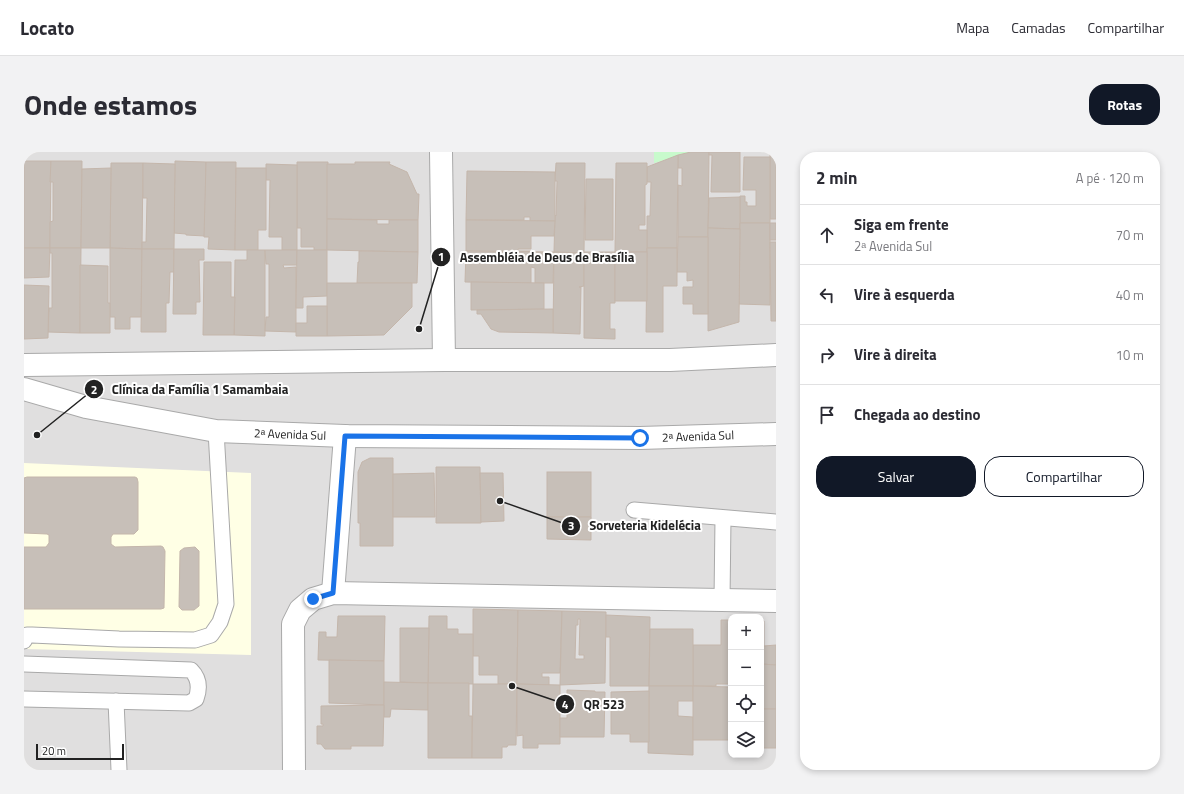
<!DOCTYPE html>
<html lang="pt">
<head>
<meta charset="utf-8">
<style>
  :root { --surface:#fff; --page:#f2f2f3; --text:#2b2b33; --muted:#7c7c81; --line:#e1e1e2; --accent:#111827 }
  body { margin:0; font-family:"Titillium Web",sans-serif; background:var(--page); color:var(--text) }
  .controls { position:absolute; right:12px; bottom:12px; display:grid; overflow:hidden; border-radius:8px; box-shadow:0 2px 6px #0003 }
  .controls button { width:36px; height:36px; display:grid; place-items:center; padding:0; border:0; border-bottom:1px solid var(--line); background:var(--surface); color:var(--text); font:20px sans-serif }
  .scale { position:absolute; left:12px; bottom:10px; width:88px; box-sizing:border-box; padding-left:4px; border:2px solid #222; border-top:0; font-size:11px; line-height:14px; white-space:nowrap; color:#222; -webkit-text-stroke:3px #fff; paint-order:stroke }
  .stop { position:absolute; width:12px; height:12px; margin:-9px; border:3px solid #1a73e8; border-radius:50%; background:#fff }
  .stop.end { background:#1a73e8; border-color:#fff; box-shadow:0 1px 4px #0008 }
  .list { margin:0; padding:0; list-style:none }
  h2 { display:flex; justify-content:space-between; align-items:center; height:52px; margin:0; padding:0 16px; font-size:17px }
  h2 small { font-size:13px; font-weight:400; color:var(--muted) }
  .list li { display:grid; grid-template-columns:26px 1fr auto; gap:12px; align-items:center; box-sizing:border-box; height:60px; padding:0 16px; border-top:1px solid var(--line) }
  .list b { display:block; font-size:15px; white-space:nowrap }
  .list p { margin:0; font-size:13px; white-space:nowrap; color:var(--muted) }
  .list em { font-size:13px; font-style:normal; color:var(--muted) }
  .actions { display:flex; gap:8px; padding:12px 16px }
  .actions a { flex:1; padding:9px 0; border:1px solid var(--accent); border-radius:16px; text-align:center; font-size:14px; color:var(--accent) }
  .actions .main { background:var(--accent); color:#fff }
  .icon { flex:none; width:22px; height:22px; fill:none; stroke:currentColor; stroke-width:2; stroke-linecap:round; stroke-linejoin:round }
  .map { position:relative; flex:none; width:752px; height:618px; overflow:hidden; border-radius:16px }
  header { display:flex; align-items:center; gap:24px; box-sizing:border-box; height:56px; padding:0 20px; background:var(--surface); border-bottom:1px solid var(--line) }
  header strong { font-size:19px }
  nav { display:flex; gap:22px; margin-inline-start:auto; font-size:14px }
  .intro { display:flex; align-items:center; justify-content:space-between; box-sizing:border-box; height:96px; padding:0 24px }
  h1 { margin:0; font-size:28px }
  .button { padding:10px 18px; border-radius:16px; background:var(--accent); color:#fff; font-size:14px; font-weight:700 }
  main { display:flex; gap:24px; padding:0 24px }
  aside { flex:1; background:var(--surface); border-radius:16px; box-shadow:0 2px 6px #0003 }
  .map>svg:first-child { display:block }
  .residential { fill:#e0dfdf; fill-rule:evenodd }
  .education { fill:#ffffe5 }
  .park { fill:#c8facc }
  .building { fill:#c7bfb8; stroke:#c4b6ab; fill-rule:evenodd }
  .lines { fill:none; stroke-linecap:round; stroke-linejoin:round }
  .service-casing { stroke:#a9a9a9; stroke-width:17 }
  .minor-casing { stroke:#a9a9a9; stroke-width:24 }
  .tertiary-casing { stroke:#a9a9a9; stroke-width:24 }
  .service { stroke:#fff; stroke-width:15 }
  .minor { stroke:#fff; stroke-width:22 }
  .tertiary { stroke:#fff; stroke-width:22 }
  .route { stroke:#1a73e8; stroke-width:5 }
  .labels { text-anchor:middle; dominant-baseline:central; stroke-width:4; stroke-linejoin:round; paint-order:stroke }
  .street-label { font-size:12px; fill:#222; stroke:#fff }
  .leader { fill:none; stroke:#222; stroke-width:1.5 }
  .callout-dot { fill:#222; stroke:#fff; stroke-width:1.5 }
  .mark-label { font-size:12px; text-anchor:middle; font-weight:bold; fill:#fff }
  .callout-label { font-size:13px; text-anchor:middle; font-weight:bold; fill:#222; stroke:#fff; stroke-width:4; stroke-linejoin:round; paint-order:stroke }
</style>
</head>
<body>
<header>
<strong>Locato</strong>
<nav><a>Mapa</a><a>Camadas</a><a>Compartilhar</a></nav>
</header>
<div class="intro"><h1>Onde estamos</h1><a class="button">Rotas</a></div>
<main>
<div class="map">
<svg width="752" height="618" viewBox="0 0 752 618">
  <rect width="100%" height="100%" fill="#f2efe9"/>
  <!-- residential -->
  <path class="residential" d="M0,0H752V618H0ZM707,465H737V603H707Z"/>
  <!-- education -->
  <path class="education" d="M0,311L227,321V503L0,497Z"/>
  <!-- park -->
  <path class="park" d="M630,0H670L630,11Z"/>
  <!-- building -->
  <g class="building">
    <path d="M667,0H685L684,85H654V33L658,34V16H654V3Z"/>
    <path d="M685,0H716V40H687L688,3H685Z"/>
    <rect x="746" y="0" width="6" height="67"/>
    <path d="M654,3L653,96H623V64H626L627,30H623V15Z"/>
    <path d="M720,5H746V71H716V44H721V50H723V54H732V38H719Z"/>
    <path d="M0,9H27L26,96H0Z"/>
    <path d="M27,9H58L57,96H26V70L29,69V30H26Z"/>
    <path d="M151,9L182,10L181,84L162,83V82L150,81Z"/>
    <path d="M182,10H212L211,98L184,97L185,85H180Z"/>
    <path d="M273,10H304L303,98H290V95H277V76H273Z"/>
    <path d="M331,10H366L365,12L383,20L393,42H395L394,68L303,67V12H331Z"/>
    <path d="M87,11H119L118,97L86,96Z"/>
    <path d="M119,11L151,12L150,97H118V90H122L123,46H119Z"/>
    <path d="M532,11H561L560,101L530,100L531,63L532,64L533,29H531Z"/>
    <path d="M592,11H623V32L621,33V73H615V78H623V100H591Z"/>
    <path d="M242,12L273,13V98H258V85H245L246,28H242Z"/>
    <path d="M87,16L86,96H57L58,17Z"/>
    <path d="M212,16H242V78H234V98H211Z"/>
    <path d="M443,19L531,20V69H506V65H500V68H442Z"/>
    <path d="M562,27H589V88H561Z"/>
    <path d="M716,45V77L684,76L685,46Z"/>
    <path d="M303,67L353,68V72H365V68H394V100L303,98Z"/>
    <path d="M442,68L531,69L530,84H507V97H494V99H508V100L442,99Z"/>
    <path d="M716,71H746V153L715,152Z"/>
    <rect x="746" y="71" width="6" height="17"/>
    <path d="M684,76L716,77L715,168V170L684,179Z"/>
    <path d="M654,85H684V162H669V152H659V135H669V128L663,129V120H653Z"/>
    <path d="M746,90H752V169H747Z"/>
    <path d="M0,96H26L25,125L0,126Z"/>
    <path d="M26,96H57L56,181L24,180L25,156H28V101H26Z"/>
    <path d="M86,96L118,97L117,165H106V177H91V165H86Z"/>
    <path d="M623,96H653V134H639V180H622Z"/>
    <path d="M118,97H150V120H146L145,151H142V180H117Z"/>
    <path d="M150,97H180V108H175L176,150H172V162H149Z"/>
    <path d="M223,98H241V184L210,183L211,108H223Z"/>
    <path d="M241,98H273V113H259L260,116L272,115V180L241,179L242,165H245V112H242Z"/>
    <path d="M273,98H303V144L279,145V156H272Z"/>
    <path d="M335,99L394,100L393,131H333L334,110H335Z"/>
    <path d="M442,99L530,100L529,131H511V116L507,115V131L441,130Z"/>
    <path d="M530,100L560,101V134L555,135H557L556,182L529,181Z"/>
    <path d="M560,100H591V151H586V177H591V187L560,186Z"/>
    <rect x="591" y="100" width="32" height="49"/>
    <path d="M180,110H207V145H211L210,183H179Z"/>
    <path d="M56,113L84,114V151H86V181H56Z"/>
    <path d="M447,130L520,131V157L447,158Z"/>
    <path d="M303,131H388V155L360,183L303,184Z"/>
    <path d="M0,133L25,134L24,186L0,187Z"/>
    <path d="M283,154H303V184H272V171H283Z"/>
    <path d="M529,157V181L475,180L467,177L457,162H453V158Z"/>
    <path d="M346,306H369V394H336V371H334V320L338,310Z"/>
    <path d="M412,315H456L457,371H412Z"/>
    <rect x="523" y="320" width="44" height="45"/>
    <path d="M410,321L411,365H369V322Z"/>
    <path d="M456,321H479L480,369L457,370Z"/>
    <path d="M3,325H111L113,326L114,330V378L110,382H89L87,385V392L91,395L137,394L139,395L141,399L140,456L137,457H0V395H22L25,391V383L23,382L0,381V326Z"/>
    <path d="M523,365H567V388L523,387Z"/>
    <path d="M171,395L175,399V454L170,458H158L155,455L156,399L160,396Z"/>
    <path d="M449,457L494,458L493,532H474V523H455V504H449Z"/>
    <path d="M494,458L538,459L536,521H518V525H525V533L493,532Z"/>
    <path d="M538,459L582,460L581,531L536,533ZM554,467H556L555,503H560V507H551L552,473H554Z"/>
    <path d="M582,463L626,465L625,534H586V485H582Z"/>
    <path d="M314,464H361L360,509L294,508L295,480H302V485H313Z"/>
    <path d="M405,464H423V477H434V482H449V532L404,531Z"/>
    <path d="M697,468H707V532H692V534H669V493H697Z"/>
    <path d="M737,469H740V494L752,493V513L737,512Z"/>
    <path d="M376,476H405L404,531L376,530Z"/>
    <path d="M626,477H669V534H625Z"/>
    <path d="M305,508L360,509V553L305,551Z"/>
    <path d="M737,512L752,513V557H737Z"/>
    <path d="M360,530L404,531V558L367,557L366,565H360Z"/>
    <path d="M404,531H445V564H448V606H404Z"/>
    <path d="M449,532H493L492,593H484L483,595H478V606H448Z"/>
    <path d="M493,532L536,533V592H514V596H499V583L493,584Z"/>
    <path d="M625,534H669V549H654V564L669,565V603L624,601Z"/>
    <path d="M669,534L707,535V570H705V588H669Z"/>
    <path d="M543,538L571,539V540H581L580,585H536V566H543Z"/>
    <path d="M625,539V590H606V582H587V540Z"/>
    <path d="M360,553L359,594H327V597H301L297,592H293V574H299V572H297V554Z"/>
    <rect x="737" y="557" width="15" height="39"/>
  </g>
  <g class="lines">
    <!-- service casing -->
    <g class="service-casing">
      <g id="service">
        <path d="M610,358L752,370"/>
        <path d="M698,448L699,367"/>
        <path d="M0,489L3,483H8L95,487L171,488L187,483L196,470L202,452L192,279"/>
        <path d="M0,512L167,518C175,526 176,536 172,547L165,551L0,547"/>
        <path d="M92,549L95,618"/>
      </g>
    </g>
    <!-- minor casing -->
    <g class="minor-casing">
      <g id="minor">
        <path d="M417,0L420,208"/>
        <path d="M309,441L321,284"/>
        <path d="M270,618L269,472L276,458L289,447L309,441L752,449"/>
      </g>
    </g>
    <!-- tertiary casing -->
    <g class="tertiary-casing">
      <g id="tertiary">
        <path d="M0,213L420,208H646L752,203"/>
        <path d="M0,237L62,255L192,279L321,284L616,286L752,282"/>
      </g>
    </g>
    <!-- service -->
    <use href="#service" class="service"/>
    <!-- minor -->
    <use href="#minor" class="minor"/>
    <!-- tertiary -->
    <use href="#tertiary" class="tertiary"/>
  </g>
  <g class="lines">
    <!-- route -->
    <path class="route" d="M289,447L309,441L321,284L616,286"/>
  </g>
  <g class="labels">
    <!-- street labels -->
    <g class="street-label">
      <text transform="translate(266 282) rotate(2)">2ᵃ Avenida Sul</text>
      <text transform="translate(674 284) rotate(-2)">2ᵃ Avenida Sul</text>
    </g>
  </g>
  <!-- callouts -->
  <path class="leader" d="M395 177L417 105M13 283L70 237M476 349L547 374M488 534L541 552"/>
  <g class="callout-dot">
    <circle cx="395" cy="177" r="4"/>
    <circle cx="13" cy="283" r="4"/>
    <circle cx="476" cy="349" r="4"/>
    <circle cx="488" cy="534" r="4"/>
    <circle cx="417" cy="105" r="10"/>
    <circle cx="70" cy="237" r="10"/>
    <circle cx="547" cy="374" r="10"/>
    <circle cx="541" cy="552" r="10"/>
  </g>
  <g class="mark-label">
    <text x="417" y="109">1</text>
    <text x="70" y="242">2</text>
    <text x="547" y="378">3</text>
    <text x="541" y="557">4</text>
  </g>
  <g class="callout-label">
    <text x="523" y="110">Assembléia de Deus de Brasília</text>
    <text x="176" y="242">Clínica da Família 1 Samambaia</text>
    <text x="621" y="378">Sorveteria Kidelécia</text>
    <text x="580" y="557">QR 523</text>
  </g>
</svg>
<div class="controls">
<button>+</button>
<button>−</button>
<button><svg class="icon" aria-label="locate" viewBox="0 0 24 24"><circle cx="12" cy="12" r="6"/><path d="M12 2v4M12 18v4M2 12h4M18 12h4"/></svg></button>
<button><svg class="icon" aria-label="layers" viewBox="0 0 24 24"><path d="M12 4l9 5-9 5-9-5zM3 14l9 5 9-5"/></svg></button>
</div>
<div class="scale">20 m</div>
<div class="stop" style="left:616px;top:286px"></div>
<div class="stop end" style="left:289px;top:447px"></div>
</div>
<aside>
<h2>2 min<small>A pé · 120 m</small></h2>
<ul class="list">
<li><svg class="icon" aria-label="ahead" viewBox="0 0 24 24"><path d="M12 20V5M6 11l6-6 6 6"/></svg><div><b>Siga em frente</b><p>2ᵃ Avenida Sul</p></div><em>70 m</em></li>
<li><svg class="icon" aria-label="left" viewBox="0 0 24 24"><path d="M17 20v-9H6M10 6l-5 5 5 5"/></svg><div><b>Vire à esquerda</b></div><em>40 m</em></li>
<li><svg class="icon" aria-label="right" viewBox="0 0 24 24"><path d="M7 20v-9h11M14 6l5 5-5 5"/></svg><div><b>Vire à direita</b></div><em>10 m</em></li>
<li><svg class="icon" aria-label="arrive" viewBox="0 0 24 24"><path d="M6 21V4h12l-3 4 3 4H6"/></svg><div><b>Chegada ao destino</b></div></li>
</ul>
<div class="actions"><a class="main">Salvar</a><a>Compartilhar</a></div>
</aside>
</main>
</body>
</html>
